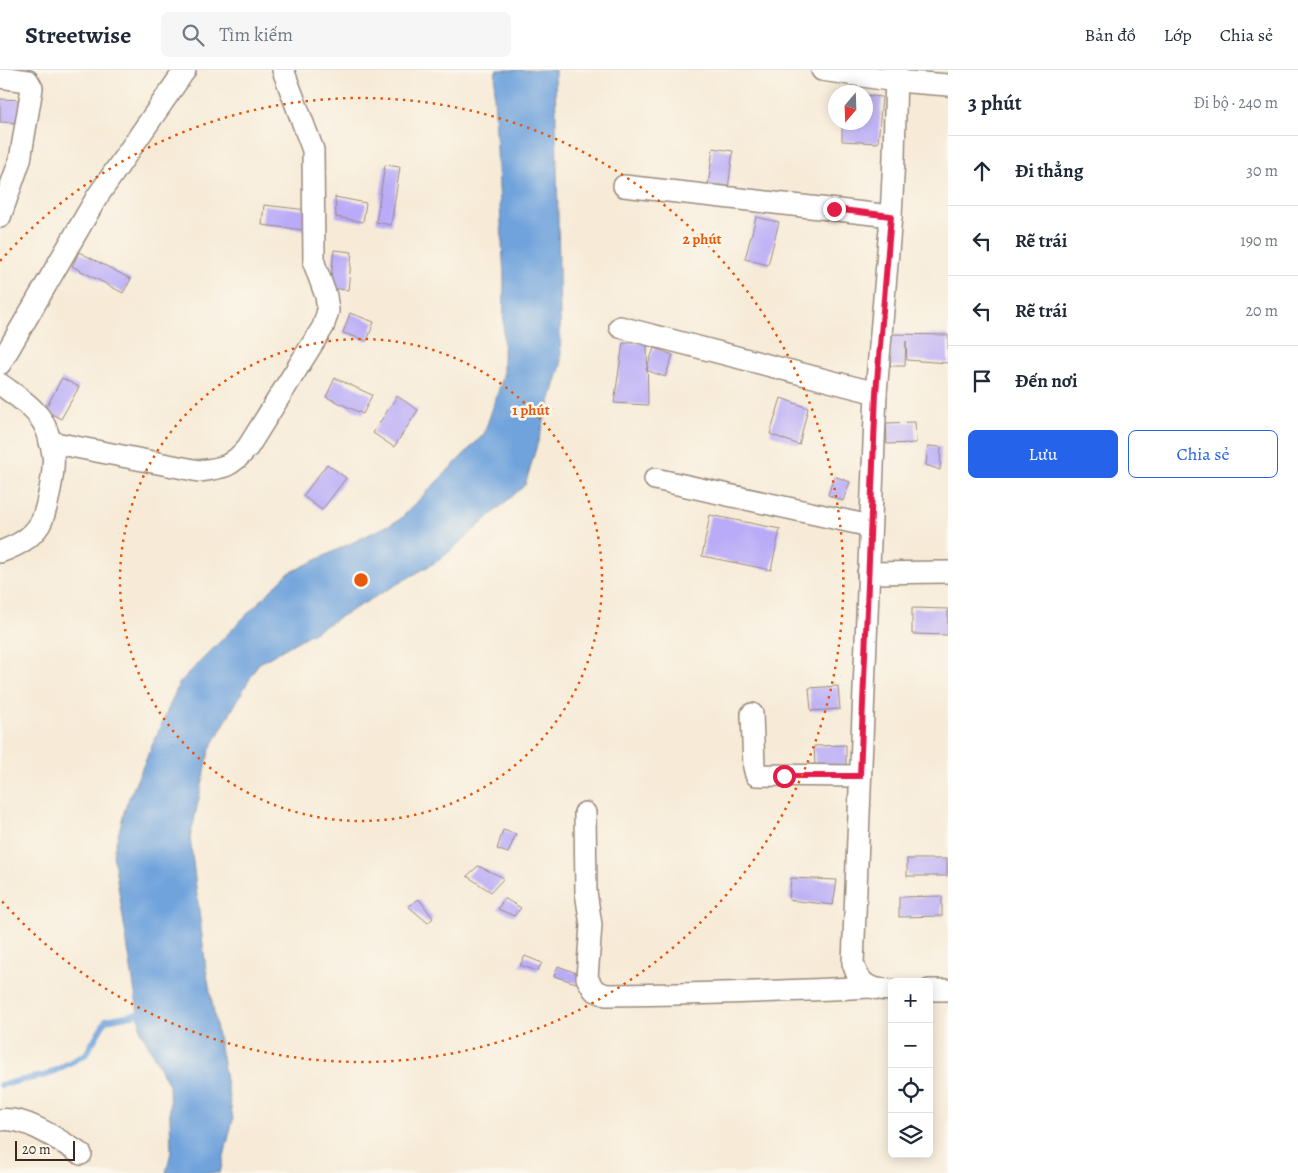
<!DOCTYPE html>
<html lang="vi">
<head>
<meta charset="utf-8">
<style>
  :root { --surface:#fff; --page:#f6f6f7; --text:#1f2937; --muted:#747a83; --line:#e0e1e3; --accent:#2563eb }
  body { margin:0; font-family:Alegreya,serif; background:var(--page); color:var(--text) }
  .controls { position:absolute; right:15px; bottom:15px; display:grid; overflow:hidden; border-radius:8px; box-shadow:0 2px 12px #0003 }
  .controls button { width:45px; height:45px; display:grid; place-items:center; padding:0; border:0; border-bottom:1px solid var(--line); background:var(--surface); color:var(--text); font:25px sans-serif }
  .compass { position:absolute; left:828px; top:15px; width:45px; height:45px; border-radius:50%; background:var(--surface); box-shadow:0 2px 12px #0003; rotate:199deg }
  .scale { position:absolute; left:15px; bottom:12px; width:60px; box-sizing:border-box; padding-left:5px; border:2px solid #3b2a1e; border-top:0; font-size:14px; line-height:18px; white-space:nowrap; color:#3b2a1e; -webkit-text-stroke:4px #fbf7ec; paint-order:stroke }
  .stop { position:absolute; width:15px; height:15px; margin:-11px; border:4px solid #e11d48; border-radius:50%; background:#fff }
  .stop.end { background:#e11d48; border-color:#fff; box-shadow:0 1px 5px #0008 }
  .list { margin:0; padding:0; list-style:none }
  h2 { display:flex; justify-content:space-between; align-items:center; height:65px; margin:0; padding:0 20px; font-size:21px }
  h2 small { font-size:16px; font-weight:400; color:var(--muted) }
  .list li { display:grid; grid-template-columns:32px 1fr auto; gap:15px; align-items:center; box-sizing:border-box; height:70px; padding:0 20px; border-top:1px solid var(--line) }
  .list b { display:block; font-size:19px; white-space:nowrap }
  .list em { font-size:16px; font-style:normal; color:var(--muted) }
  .actions { display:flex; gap:10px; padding:15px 20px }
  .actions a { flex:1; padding:11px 0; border:1px solid var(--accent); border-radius:8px; text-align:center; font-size:18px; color:var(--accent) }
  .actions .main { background:var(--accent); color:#fff }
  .icon { flex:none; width:28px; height:28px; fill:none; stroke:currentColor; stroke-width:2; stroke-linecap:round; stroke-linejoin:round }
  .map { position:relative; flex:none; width:948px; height:1103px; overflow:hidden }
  header { display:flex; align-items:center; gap:30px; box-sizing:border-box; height:70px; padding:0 25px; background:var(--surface); border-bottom:1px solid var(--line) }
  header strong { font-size:24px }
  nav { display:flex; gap:28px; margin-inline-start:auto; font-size:18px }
  .search { width:350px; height:45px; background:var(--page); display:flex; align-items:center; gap:12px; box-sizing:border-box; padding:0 18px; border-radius:8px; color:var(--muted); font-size:19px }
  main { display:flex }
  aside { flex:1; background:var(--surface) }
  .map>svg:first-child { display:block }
  .water { fill:#70a3dc; stroke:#56667d }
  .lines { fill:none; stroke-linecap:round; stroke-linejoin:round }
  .stream { stroke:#70a3dc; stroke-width:6 }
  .building { fill:#b9abf7 }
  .minor-casing { stroke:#998a7b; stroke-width:24 }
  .minor { stroke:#fff; stroke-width:21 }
  .route { stroke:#e11d48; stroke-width:6 }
  .ring { fill:none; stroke:#e8590c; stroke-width:2.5; stroke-dasharray:2.5 5 }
  .centre { fill:#e8590c; stroke:#fbf7ec; stroke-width:2.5 }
  .ring-label { font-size:15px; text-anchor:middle; font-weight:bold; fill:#e8590c; stroke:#fbf7ec; stroke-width:5; stroke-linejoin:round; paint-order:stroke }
</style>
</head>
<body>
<header>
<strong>Streetwise</strong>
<div class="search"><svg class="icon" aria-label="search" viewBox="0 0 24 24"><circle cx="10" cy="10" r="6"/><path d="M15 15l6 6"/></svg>Tìm kiếm</div>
<nav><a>Bản đồ</a><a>Lớp</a><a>Chia sẻ</a></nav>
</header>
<main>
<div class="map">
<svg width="948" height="1103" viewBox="0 0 948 1103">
  <rect width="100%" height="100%" fill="#fbf7ec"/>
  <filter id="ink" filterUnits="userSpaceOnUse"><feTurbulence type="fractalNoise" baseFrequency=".02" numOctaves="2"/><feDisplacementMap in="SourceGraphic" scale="10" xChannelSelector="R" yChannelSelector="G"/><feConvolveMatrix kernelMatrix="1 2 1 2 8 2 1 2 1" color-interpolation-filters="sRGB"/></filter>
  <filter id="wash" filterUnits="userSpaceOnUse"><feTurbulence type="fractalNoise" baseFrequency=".0096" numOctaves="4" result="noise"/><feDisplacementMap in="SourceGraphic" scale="20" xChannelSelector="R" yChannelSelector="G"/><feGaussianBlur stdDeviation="1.12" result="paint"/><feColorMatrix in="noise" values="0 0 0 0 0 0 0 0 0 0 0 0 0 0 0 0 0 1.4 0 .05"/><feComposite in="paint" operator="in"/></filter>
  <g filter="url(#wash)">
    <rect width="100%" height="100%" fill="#f7ebd8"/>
    <!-- water -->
    <path class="water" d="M496,0H555L561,295L525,415L441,489L258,594L210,679L190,768L206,899L233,1049L220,1103H166L171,1082L169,1015L141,961L113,784L126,735L180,612L287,504L399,450L484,364L503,307L504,208L494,26Z"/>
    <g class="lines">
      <!-- stream -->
      <path class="stream" d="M0,1015L47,1005L86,984L106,950L147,942"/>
    </g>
    <g id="blocks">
      <!-- building -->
      <g class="building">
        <path d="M866,25L882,27L878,73L842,71V52H866Z"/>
        <path d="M0,29L22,30L21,53L0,52Z"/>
        <path d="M713,78L733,81L728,119L708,116Z"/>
        <path d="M385,95L400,97L391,155L376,152Z"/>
        <path d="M335,127L366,133L363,152L336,147Z"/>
        <path d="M264,135L307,140L304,160L262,155Z"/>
        <path d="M756,147L779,152L768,195L745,189Z"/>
        <path d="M334,180L352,182L348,220L330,218Z"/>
        <path d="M79,182L131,209L123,223L72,196Z"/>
        <path d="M350,243L374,252L367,271L343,263Z"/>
        <path d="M891,264L948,265V293L907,290L906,271L905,296H890Z"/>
        <path d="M623,273H647L648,335L614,333Z"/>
        <path d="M654,278L673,285L665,307L646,300Z"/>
        <path d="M62,308L79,317L61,349L45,340Z"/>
        <path d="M335,308L372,325L363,344L326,327Z"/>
        <path d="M397,326L418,340L394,377L373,363Z"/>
        <path d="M781,328L808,338L799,375L770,364Z"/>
        <path d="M915,352L916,373L887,374L886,353Z"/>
        <path d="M928,376L941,377L940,400L926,395Z"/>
        <path d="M327,394L346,408L322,440L303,426Z"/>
        <path d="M834,406L850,412L843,431L828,425Z"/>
        <path d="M710,445L780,459L771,500L702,486Z"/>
        <path d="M912,538L948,539V565L912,564Z"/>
        <path d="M838,616L840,639L811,641L809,618Z"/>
        <path d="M846,675V695L815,696L814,676Z"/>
        <path d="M503,760L516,764L508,783L497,779Z"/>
        <rect x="907" y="789" width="40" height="17"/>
        <path d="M478,796L504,808L491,822L467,806Z"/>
        <path d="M791,808L837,810L833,835L789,830Z"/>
        <path d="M942,826V846L899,847V827Z"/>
        <path d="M504,828L521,838L514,846L498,839Z"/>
        <path d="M419,829L433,848L428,853L408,836Z"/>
        <path d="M525,886L542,893L537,901L520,895Z"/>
        <path d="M558,896L579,904L576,913L554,906Z"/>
      </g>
    </g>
  </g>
  <g filter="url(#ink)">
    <use href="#blocks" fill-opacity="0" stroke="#998a7b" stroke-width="1"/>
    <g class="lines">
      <!-- minor casing -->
      <g class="minor-casing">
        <g id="minor">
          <path d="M822,0L896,11L948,15"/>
          <path d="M0,7L28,11L32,18L20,90L0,147"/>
          <path d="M624,116L891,146"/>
          <path d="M620,257L876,323"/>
          <path d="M0,294L97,127L185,0"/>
          <path d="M0,314C12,323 27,332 36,343C46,353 51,372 53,385C55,400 47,441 40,454C31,469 16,476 0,482"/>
          <path d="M50,372L199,401C224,398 231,397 248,377L323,257L328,241L326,226L314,193L313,80L283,0"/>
          <path d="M655,409L870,456"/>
          <path d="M868,503L948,502"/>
          <path d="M752,644L754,697L756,705L860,706"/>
          <path d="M585,743L586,822L591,855L587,908L594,920L606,925C694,924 781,922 869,917"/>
          <path d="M892,920C870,920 859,915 853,893L876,323L891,146L894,87L896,0"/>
          <path d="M929,920H948"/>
          <path d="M0,1050C26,1046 60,1071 81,1084"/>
        </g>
      </g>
      <!-- minor -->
      <use href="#minor" class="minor"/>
    </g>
  </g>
  <g class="lines" filter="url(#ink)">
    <!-- route -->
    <path class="route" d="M784,706H860L876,323L891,146L834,139"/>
  </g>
  <!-- distance rings -->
  <g class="ring">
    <circle cx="361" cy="510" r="241"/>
    <path d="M0 191A482 482 0 1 1 0 829"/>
  </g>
  <circle cx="361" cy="510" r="8" class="centre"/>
  <g class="ring-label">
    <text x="702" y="174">2 phút</text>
    <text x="531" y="345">1 phút</text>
  </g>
</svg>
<div class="controls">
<button>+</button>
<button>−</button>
<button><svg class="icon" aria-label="locate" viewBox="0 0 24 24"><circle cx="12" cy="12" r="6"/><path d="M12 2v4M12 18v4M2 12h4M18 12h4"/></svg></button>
<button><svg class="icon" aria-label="layers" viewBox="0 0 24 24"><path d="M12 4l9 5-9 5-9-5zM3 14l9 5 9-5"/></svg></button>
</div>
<svg class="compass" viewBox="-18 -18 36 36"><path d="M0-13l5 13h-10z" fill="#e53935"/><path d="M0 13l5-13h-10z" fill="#747a83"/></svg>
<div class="scale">20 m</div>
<div class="stop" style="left:784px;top:706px"></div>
<div class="stop end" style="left:834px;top:139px"></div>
</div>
<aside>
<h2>3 phút<small>Đi bộ · 240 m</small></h2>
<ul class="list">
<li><svg class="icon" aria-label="ahead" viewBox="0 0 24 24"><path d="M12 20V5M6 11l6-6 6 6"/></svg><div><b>Đi thẳng</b></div><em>30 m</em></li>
<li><svg class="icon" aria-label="left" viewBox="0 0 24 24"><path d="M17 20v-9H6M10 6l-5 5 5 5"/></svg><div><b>Rẽ trái</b></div><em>190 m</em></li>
<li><svg class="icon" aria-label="left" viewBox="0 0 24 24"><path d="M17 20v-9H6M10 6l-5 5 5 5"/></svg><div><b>Rẽ trái</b></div><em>20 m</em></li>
<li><svg class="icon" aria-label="arrive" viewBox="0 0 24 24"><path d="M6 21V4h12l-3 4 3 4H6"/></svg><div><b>Đến nơi</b></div></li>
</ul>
<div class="actions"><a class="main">Lưu</a><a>Chia sẻ</a></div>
</aside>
</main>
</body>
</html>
